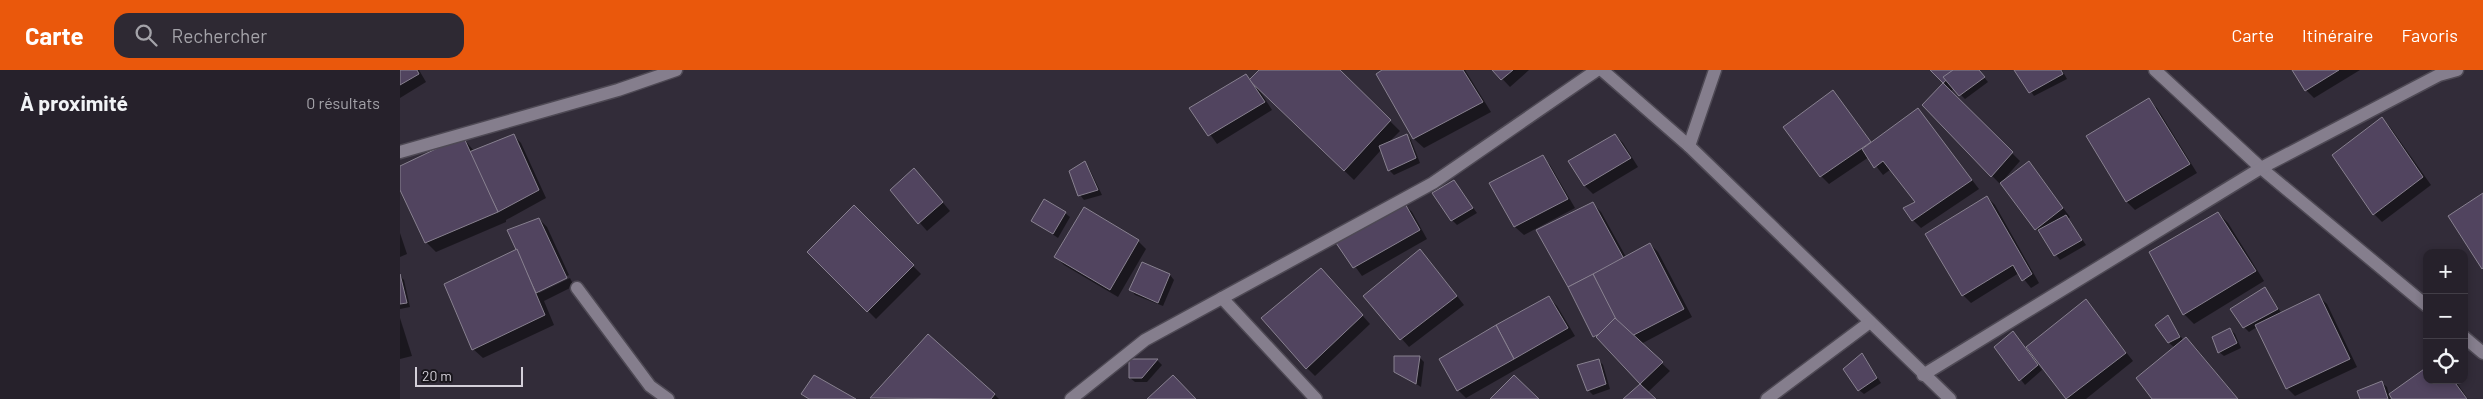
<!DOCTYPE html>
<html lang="fr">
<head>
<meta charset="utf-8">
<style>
  :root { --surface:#26212b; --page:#2e2933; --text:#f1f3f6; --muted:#a4a3a9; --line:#423e47; --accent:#ea580c }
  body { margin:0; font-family:Barlow,sans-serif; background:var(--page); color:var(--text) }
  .controls { position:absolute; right:15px; bottom:15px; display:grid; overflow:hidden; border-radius:10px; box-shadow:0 2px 8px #0003 }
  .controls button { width:45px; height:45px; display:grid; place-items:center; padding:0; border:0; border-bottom:1px solid var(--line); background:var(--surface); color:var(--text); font:25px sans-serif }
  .scale { position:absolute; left:15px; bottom:12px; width:108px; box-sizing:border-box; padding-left:5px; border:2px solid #d4d0d9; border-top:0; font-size:14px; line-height:18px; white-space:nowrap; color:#d4d0d9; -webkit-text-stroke:4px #19161c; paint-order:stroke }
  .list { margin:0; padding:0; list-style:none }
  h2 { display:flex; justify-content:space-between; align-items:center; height:65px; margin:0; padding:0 20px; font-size:21px }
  h2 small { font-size:16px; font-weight:400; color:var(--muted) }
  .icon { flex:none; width:28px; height:28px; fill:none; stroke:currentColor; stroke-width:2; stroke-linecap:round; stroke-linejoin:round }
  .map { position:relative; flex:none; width:2083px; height:329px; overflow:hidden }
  header { display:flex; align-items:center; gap:30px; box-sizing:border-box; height:70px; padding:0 25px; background:var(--accent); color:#fff }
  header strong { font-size:24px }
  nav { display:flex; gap:28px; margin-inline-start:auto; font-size:18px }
  .search { width:350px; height:45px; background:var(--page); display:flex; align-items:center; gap:12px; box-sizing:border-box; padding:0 18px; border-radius:15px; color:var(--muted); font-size:19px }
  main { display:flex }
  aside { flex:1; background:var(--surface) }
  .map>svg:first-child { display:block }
  .shadow { fill:#0007 }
  .building { fill:#51445f; stroke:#888190 }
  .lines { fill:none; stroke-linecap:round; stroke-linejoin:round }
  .minor-casing { stroke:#4e4954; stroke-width:15 }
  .minor { stroke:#857e8d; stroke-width:12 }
</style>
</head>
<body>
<header>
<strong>Carte</strong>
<div class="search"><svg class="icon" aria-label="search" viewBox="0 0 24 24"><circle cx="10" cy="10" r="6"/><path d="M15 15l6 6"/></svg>Rechercher</div>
<nav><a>Carte</a><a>Itinéraire</a><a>Favoris</a></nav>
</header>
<main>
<aside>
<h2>À proximité<small>0 résultats</small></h2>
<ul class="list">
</ul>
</aside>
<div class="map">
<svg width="2083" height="329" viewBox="0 0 2083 329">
  <rect width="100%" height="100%" fill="#322c39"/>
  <!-- shadow -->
  <g class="shadow">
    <path d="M0,0H19L26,12L0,28Z"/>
    <path d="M861,0H938L1000,61L988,73L1006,65L1011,70L1020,93L994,105L989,100L981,80L954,110L858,18L872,40L817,74L791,38L846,5L851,10Z"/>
    <path d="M984,0H1065L1091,42L1024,78L1014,69L977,4Z"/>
    <path d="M1094,0H1129L1110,17Z"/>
    <path d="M1532,0H1578L1588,12L1565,29L1554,18L1550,22L1620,91L1600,114L1523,35L1545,13Z"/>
    <path d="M1616,0H1662L1667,9L1634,26Z"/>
    <path d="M1894,0H1960L1914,28L1906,20Z"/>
    <path d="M1433,21L1472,73L1518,40L1579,119L1521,158L1513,150L1517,133L1491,99L1483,105L1469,87L1429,114L1421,106Z"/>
    <path d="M1748,30L1757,38L1797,103L1735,140L1727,132L1687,67Z"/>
    <path d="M1982,49L1990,57L2031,115L1982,152L1974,144Z"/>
    <path d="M113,65L121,73L146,128L106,150V152L36,182L26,172L0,117V98L63,68L74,81Z"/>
    <path d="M1215,65L1223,73L1238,97L1193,124L1185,116L1170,92Z"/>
    <path d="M1142,87L1150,95L1175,138L1124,165L1115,157L1091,114Z"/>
    <path d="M685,93L689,98L702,125L684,130L680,125Z"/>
    <path d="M1629,93L1670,147L1668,149L1686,175L1660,190L1602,114Z"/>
    <path d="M522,108L550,141L527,161L491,120Z"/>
    <path d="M1054,112L1077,143L1057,155L1052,150Z"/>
    <path d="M1587,127L1595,135L1639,213L1631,218L1619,203L1571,233L1563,225L1526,164Z"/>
    <path d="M1004,134L1012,142L1027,169L962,206L936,170Z"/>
    <path d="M1193,134L1201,142L1226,187L1250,174L1258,182L1292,247L1241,274L1270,301L1247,323L1254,329H1225L1242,314L1204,274L1194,266L1138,161Z"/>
    <path d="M454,137L521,204L476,249L409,182Z"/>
    <path d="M665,143L670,147L658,168L633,151Z"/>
    <path d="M1818,143L1828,153L1864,211L1794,254L1784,244L1750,183Z"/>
    <path d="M139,149L147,157L169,205L139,220V223L170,208L174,216L144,231L154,255L83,288L73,279L118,180Z"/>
    <path d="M0,163L7,184L0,187Z"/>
    <path d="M738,171L746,179L718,227L664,195L656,187Z"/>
    <path d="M1028,189L1064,235L1009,277L964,226Z"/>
    <path d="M743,193L770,205L774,210L763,236L735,225L731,220Z"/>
    <path d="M0,206L4,210L10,237L0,239Z"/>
    <path d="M929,208L970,254L915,306L907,298Z"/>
    <path d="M1865,218L1882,244L1918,226L1927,234L1957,297L1895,326L1887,318L1857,257L1849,262L1844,257Z"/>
    <path d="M1149,228L1157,236L1175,266L1066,328L1058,320Z"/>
    <path d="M1686,231L1733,291L1686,329H1667L1631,282L1629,283L1642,300L1625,315L1596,277L1626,278Z"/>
    <path d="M1767,247L1784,271L1786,269L1796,278L1838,329H1754L1775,278L1768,272Z"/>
    <path d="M0,248L12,286L0,289Z"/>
    <path d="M1830,259L1835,264L1841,278L1824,286L1819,282Z"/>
    <path d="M528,266L595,325L599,329H472Z"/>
    <path d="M1462,284L1481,313L1464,324L1459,320Z"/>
    <path d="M1019,287L1024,292L1021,317L996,301Z"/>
    <path d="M730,290H757L762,295L747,312H735L730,308Z"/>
    <path d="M1199,290L1203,295L1210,319L1193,325L1188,320Z"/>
    <path d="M2027,310H2055L2068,329H1994Z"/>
    <path d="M1982,313L1987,317L1990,329H1961Z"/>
  </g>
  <!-- building -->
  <g class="building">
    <path d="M0,0H17L19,4L0,15Z"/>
    <path d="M859,0H940L991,50L944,101L849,10Z"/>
    <path d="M982,0H1063L1083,32L1013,69L976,4Z"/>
    <path d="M1092,0H1113L1101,10Z"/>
    <path d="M1530,0H1557L1543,13Z"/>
    <path d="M1553,0H1579L1585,7L1559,26L1543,7Z"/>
    <path d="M1614,0H1661L1663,4L1629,23Z"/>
    <path d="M1892,0H1939L1905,21Z"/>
    <path d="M846,4L865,32L808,66L789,38Z"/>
    <path d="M1543,13L1613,82L1591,107L1522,35Z"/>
    <path d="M1433,20L1471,72L1420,107L1383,57Z"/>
    <path d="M1749,28L1790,94L1726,132L1686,66Z"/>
    <path d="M1518,38L1572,110L1512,151L1503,138L1515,132L1483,91L1474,98L1462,79Z"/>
    <path d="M1982,47L2023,107L1973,145L1932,85Z"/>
    <path d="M114,64L139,120L98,142L69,82Z"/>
    <path d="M1007,64L1016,88L988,101L979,76Z"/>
    <path d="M1215,64L1231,88L1184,116L1168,91Z"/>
    <path d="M63,66L98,142L25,173L0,120V96Z"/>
    <path d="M1143,85L1168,129L1114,157L1089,113Z"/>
    <path d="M685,91L698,120L678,126L669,101Z"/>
    <path d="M1629,91L1663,138L1635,160L1600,113Z"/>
    <path d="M514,98L543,132L518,154L490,120Z"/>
    <path d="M1054,110L1073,138L1051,151L1032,123Z"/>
    <path d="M2083,123V198L2082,199L2048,146Z"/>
    <path d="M1587,126L1632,204L1622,211L1613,195L1562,226L1525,164Z"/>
    <path d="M644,129L666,142L653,164L631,151Z"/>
    <path d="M1004,132L1020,160L953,198L934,170Z"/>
    <path d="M1193,132L1224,189L1168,217L1136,160Z"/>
    <path d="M454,135L514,195L467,242L407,182Z"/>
    <path d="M684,137L739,170L710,220L654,187Z"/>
    <path d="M1818,142L1856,201L1783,245L1749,182Z"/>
    <path d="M1666,145L1682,170L1654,186L1638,160Z"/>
    <path d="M139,148L167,208L136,223L107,160Z"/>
    <path d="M1250,173L1284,239L1224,270L1193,204Z"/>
    <path d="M117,179L145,245L72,280L44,214Z"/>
    <path d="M1020,179L1057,226L1000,270L963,226Z"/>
    <path d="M742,192L770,204L758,233L729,220Z"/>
    <path d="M921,198L963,245L906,299L861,248Z"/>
    <path d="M0,204L7,233L0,234Z"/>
    <path d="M1193,204L1219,255L1193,267L1168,217Z"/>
    <path d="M1865,217L1878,239L1843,258L1830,239Z"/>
    <path d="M1919,224L1950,289L1886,319L1855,255Z"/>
    <path d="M1149,226L1168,258L1114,289L1096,255Z"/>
    <path d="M1686,229L1726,283L1666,329L1626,277Z"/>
    <path d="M1768,245L1780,267L1768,273L1755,255Z"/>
    <path d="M1215,248L1263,292L1240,314L1196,267Z"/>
    <path d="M1096,255L1114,289L1057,321L1039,289Z"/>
    <path d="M1830,258L1837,273L1818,283L1812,267Z"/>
    <path d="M1613,261L1638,295L1619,311L1594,277Z"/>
    <path d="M528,264L595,324L591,329L470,328Z"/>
    <path d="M1786,267L1838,329H1752L1736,308Z"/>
    <path d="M1462,283L1477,308L1458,321L1443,299Z"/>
    <path d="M994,286H1020L1016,314L994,302Z"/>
    <path d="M729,289H758L742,308H729Z"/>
    <path d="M1199,289L1206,314L1187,321L1177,295Z"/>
    <path d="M2027,297V310H2053L2067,329H1992L1989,324Z"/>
    <path d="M414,305L456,329H409L401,324Z"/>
    <path d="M773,305L796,329H747Z"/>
    <path d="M1114,305L1139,329H1090Z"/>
    <path d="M1982,311L1988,329H1960L1957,321Z"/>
    <path d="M1240,314L1256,329H1223Z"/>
  </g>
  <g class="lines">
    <!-- minor casing -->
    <g class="minor-casing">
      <g id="minor">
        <path d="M1202,0L1289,76L1550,329"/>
        <path d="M1755,0L1861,98L2027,236"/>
        <path d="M1289,76L1315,0"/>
        <path d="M0,82L218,20L276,0"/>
        <path d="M177,218L250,316L268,329"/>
        <path d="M822,228L916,329"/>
        <path d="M2064,267L2083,283"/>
        <path d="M1523,305L1861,98L2039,5L2057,0"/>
        <path d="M671,329L745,270L1033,113L1197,0"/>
        <path d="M1367,329L1470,252"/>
      </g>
    </g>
    <!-- minor -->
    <use href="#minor" class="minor"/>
  </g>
</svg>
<div class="controls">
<button>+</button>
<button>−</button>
<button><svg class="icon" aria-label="locate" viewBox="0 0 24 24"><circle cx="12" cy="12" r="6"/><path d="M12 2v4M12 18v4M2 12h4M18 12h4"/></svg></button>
</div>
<div class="scale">20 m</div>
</div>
</main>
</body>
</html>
